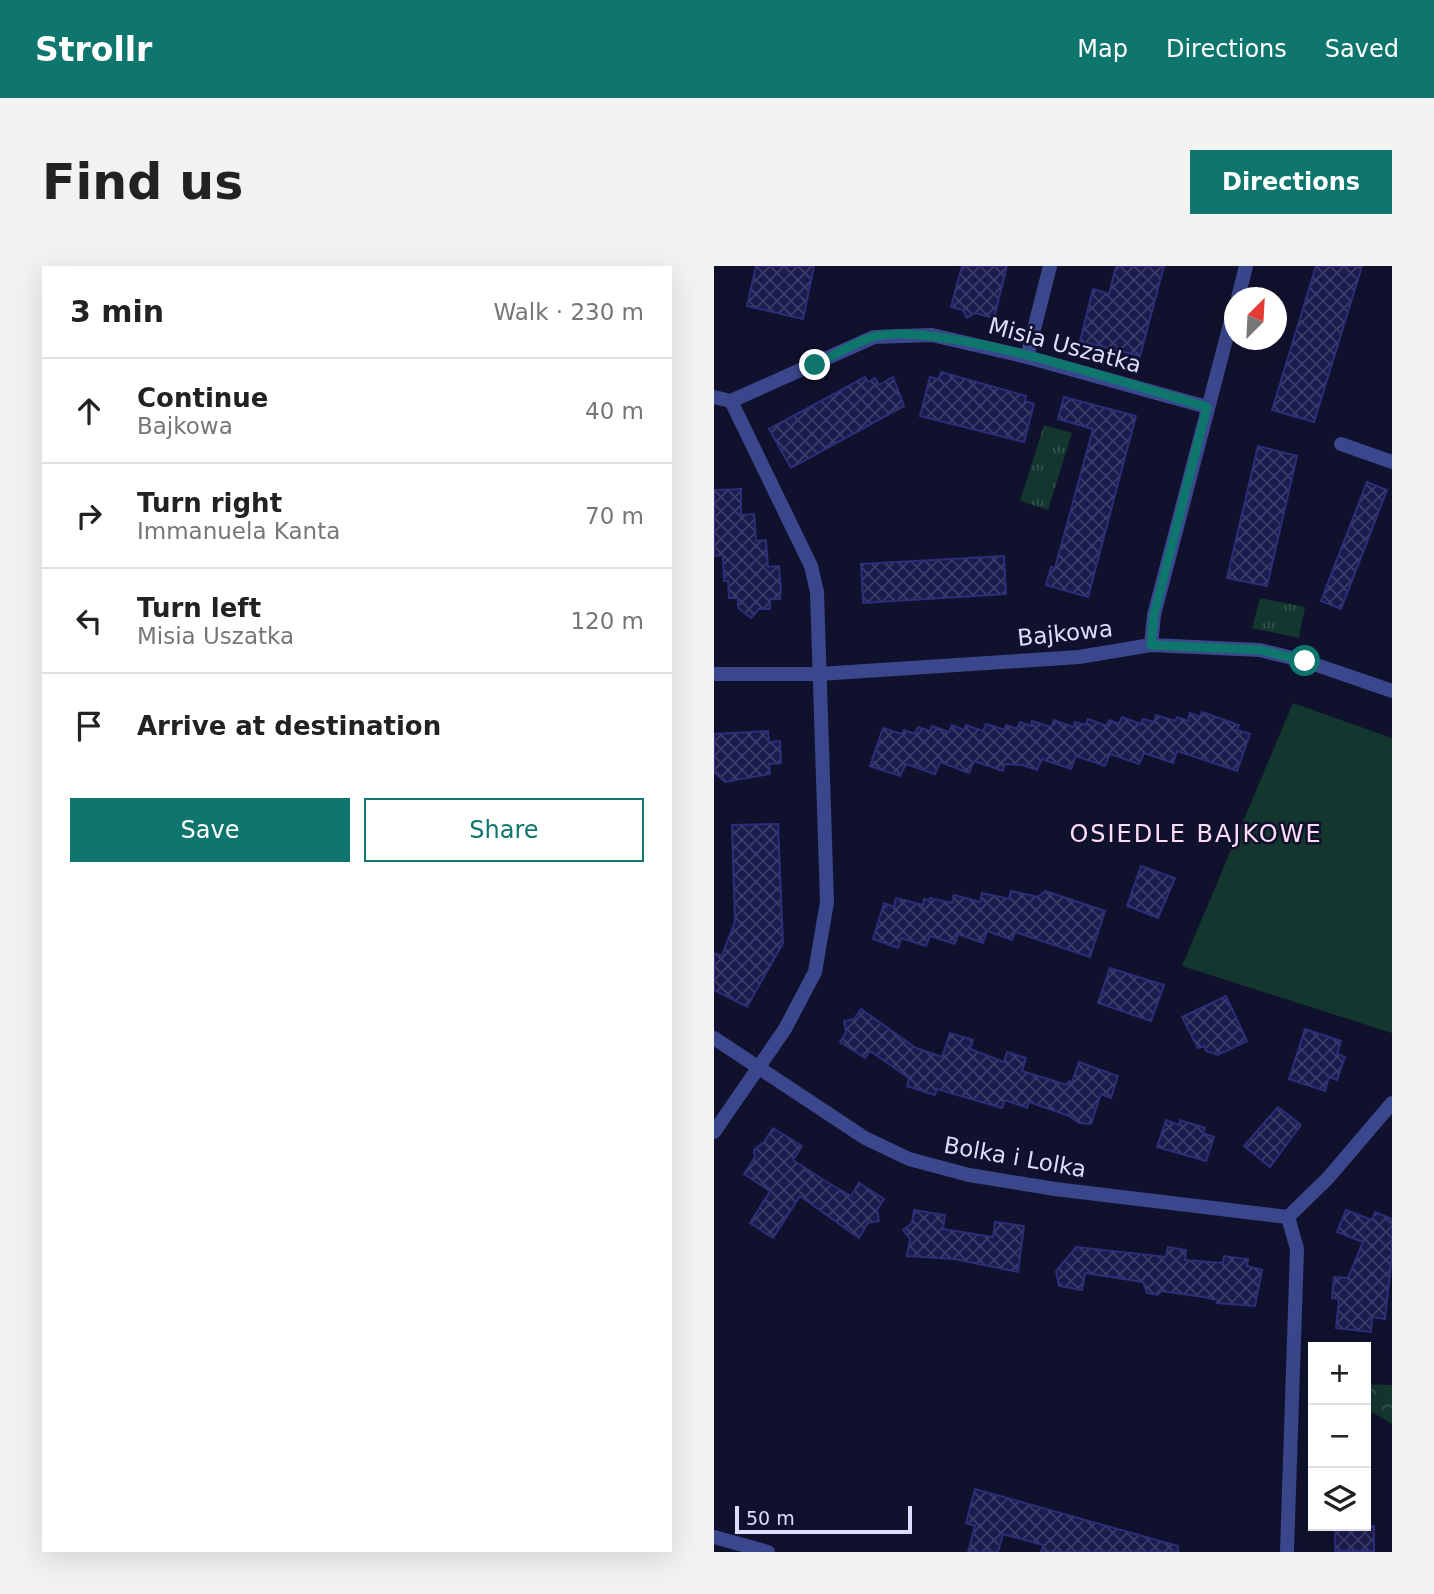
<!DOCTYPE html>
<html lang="en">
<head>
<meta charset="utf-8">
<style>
  :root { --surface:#fff; --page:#f2f2f2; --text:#222; --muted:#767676; --line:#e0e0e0; --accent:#0f766e }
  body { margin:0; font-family:"DejaVu Sans",sans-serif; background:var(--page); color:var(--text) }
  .controls { position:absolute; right:21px; bottom:21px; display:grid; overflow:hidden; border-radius:0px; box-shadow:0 7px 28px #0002 }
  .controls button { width:63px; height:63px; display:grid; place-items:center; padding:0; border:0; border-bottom:2px solid var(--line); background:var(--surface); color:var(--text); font:35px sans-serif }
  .compass { position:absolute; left:510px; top:21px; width:63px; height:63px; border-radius:50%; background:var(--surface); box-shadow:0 7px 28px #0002; rotate:24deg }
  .scale { position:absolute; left:21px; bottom:18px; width:177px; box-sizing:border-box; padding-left:7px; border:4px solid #dbdeff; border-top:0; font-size:19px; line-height:24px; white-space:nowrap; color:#dbdeff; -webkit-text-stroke:5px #10112c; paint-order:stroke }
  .stop { position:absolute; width:21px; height:21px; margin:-16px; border:5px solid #0f766e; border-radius:50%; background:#fff }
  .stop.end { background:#0f766e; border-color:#fff; box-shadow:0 2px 7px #0008 }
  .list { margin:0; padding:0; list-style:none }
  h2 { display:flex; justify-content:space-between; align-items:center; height:91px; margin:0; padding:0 28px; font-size:30px }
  h2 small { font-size:23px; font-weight:400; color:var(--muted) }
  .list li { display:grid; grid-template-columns:46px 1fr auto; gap:21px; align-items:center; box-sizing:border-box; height:105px; padding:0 28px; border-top:2px solid var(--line) }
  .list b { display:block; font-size:26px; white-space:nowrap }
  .list p { margin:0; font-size:23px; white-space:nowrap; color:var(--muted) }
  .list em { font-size:23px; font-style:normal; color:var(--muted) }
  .actions { display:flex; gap:14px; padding:21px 28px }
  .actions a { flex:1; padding:16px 0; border:2px solid var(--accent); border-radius:0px; text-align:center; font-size:24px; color:var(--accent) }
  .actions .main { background:var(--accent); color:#fff }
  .icon { flex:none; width:38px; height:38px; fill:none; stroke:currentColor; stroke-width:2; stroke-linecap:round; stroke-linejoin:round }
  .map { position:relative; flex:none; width:678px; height:1286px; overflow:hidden; border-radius:0px }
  header { display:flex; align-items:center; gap:42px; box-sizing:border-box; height:98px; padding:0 35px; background:var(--accent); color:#fff }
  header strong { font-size:33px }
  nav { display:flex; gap:38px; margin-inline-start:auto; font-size:24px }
  .intro { display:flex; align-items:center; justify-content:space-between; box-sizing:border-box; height:168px; padding:0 42px }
  h1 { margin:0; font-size:49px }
  .button { padding:18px 32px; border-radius:0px; background:var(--accent); color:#fff; font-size:24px; font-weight:700 }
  main { display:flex; gap:42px; padding:0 42px }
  aside { flex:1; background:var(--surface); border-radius:0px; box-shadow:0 7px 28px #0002 }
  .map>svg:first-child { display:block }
  .green { fill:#13362e }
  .forest { fill:url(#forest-crowns) }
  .park { fill:url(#park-tufts) }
  .building { fill:url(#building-cross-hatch); stroke:#2d2d7a; stroke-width:2 }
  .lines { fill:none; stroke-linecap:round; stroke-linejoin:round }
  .minor { stroke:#3a478c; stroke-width:14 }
  .route { stroke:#0f766e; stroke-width:9 }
  .labels { text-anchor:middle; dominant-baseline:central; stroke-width:5; stroke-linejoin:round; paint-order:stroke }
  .street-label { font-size:23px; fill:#dbdeff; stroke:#10112c }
  .neighbourhood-label { font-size:24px; letter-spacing:2px; fill:#ffddf9; stroke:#10112c }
</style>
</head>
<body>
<header>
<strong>Strollr</strong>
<nav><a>Map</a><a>Directions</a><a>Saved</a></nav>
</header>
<div class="intro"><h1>Find us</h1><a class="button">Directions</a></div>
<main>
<aside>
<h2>3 min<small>Walk · 230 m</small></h2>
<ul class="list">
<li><svg class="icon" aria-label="ahead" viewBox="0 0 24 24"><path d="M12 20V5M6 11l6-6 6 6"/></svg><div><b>Continue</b><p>Bajkowa</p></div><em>40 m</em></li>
<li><svg class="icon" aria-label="right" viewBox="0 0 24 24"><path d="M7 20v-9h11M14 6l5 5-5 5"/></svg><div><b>Turn right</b><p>Immanuela Kanta</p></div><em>70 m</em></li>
<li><svg class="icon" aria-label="left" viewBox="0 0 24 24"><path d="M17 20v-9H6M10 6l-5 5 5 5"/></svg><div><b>Turn left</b><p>Misia Uszatka</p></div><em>120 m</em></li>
<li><svg class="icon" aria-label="arrive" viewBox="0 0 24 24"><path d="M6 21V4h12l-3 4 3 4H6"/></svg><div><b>Arrive at destination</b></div></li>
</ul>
<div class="actions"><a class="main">Save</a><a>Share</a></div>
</aside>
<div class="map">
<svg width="678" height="1286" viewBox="0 0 678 1286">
  <defs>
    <pattern id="forest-crowns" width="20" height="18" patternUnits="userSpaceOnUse" patternTransform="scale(1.75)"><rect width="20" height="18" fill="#13362e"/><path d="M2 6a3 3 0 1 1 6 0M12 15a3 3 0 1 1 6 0" fill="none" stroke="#35534d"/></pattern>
    <pattern id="park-tufts" width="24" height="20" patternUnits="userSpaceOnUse" patternTransform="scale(1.75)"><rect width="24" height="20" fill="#13362e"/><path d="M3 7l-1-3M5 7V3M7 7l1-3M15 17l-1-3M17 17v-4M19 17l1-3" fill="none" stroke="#35534d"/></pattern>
    <pattern id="building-cross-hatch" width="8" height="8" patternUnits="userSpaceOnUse" patternTransform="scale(1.75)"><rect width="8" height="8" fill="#1c1b4e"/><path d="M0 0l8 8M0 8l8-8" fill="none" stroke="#3c3c69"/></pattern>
  </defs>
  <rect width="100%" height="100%" fill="#10112c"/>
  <!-- green -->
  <path class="green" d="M579,437L678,472V767L468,700Z"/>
  <!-- forest -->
  <path class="forest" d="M652,1118L678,1119V1158L652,1143Z"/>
  <!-- park -->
  <g class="park">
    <path d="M330,159L358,167L334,244L306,235Z"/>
    <path d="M546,332L591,341L585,372L538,362Z"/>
  </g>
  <!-- building -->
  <g class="building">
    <path d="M42,0H100L89,53L33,40Z"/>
    <path d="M248,0H293L280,52L261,47L253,52L249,44L237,41Z"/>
    <path d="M402,0H450L426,90L366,75L379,23L395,28Z"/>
    <path d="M602,0H648L600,156L558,144Z"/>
    <path d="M227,106L312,130L311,135L320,138L310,176L206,150L216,111L225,113Z"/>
    <path d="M151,111L154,116L161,112L165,119L179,111L190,140L77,202L55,163Z"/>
    <path d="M350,131L422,150L374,331L332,319L337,301L341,302L379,163L344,153Z"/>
    <path d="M544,180L583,190L553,320L513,312Z"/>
    <path d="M653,216L673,224L627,343L607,335Z"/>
    <path d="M27,223V249L40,248L42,275L52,274L54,301L65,300L67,324L66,333H56V343H45L37,352L24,342V332H15L14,315H10L9,289L0,290V224Z"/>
    <path d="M290,290L292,328L149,337L147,298Z"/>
    <path d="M488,446L525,459L523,464L536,468L523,505L463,485L459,497L430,487L425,498L396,488L391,500L362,490L357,503L328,493L323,504L308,499L291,498L289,505L260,495L255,507L226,496L221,508L192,498L186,510L156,500L169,462L188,468L190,464L201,468L204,461L216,465L218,460L235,466L238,459L250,464L252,459L269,465L272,458L291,464L292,459L303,463L306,456L317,460L318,455L337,461L340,454L359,461L361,456L371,459L374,453L393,460L395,454L405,458L408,451L427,458L429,453L440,456L442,449L461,455L463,451L474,455L476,447L486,451Z"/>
    <path d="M54,465L55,476L66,475L67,497L55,498L56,508L11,516L0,506V468Z"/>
    <path d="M64,558L69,677L33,741L0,724V687L8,690L21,655L18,559Z"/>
    <path d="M427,600L461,612L444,652L413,640Z"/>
    <path d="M297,625L324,631L331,625L391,645L376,691L301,666L298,674L273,665L269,677L244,668L241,678L216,670L212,680L187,672L184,682L159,673L170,637L180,641L182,632L209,639L210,633L215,635L216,632L238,637L240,629L266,636L268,627L295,633Z"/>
    <path d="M396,702L450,719L437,755L384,737Z"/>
    <path d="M512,730L533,775L504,789L492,785L490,780L484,782L468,751Z"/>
    <path d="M147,743L202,782L228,791L236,767L259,774L256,783L290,796L293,786L312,792L308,805L353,819L355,815L358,816L365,796L404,810L397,832L387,828L377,858L365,857L355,850L315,836L313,842L291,834L288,842L223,823L221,829L193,820L195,812L156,785L151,792L126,776L132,766L130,755L140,753Z"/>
    <path d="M591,763L627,775L623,788L631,791L623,814L615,811L611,825L575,813Z"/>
    <path d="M564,841L587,859L556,901L530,880Z"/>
    <path d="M452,854L465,859L466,854L491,862L489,867L500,871L492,895L443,881Z"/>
    <path d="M59,862L88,880L79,894L116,918L137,930L145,917L170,933L163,944L165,955L154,957L145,972L86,930L59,972L36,957L56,925L30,908L41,891L40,884L50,876Z"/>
    <path d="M200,944L231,949L229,963L279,971L281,956L310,960L304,1006L241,993L193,990L196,973L189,964L198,957Z"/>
    <path d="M632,944L658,954L661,946L678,953V989L671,1053L658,1051L657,1066L622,1062L625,1033L618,1032L620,1011L634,1012L649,976L623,966Z"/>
    <path d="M362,981L452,991L454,981L472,984L471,994L509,997L510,990L534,993L533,1000L548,1004L541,1040L503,1037V1034L490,1031L447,1025L444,1029L433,1027L429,1016L371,1007L368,1024L345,1020L342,1005Z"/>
    <path d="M261,1223L464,1280V1286H327L329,1279L289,1268L284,1286H254L261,1260L252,1257Z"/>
    <path d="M626,1260H660V1285H621V1265H626Z"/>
  </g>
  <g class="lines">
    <!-- minor -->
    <g class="minor">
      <path d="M524,32L532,0"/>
      <path d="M313,91L336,0"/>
      <path d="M0,131L17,135L160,71L218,69L313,91L493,141"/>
      <path d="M627,178L678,196"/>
      <path d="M437,379L440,349L520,43"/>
      <path d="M0,408H105L365,391L437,379L546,384L591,395L678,425"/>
      <path d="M0,772L151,872L195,893L255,909L341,923L574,951"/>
      <path d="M0,866L71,763L101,706L113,636L103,326L97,300L17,135"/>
      <path d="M0,1271L54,1286"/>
      <path d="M573,1286L583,983L574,951L614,912L678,837"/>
    </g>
  </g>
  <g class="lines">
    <!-- route -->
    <path class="route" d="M101,99C119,90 139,77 159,71C222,53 423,121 493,141L440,349L437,379L547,384L591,395"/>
  </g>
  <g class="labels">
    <!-- street labels -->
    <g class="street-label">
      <text transform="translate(351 79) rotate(15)">Misia Uszatka</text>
      <text transform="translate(351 367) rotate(-6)">Bajkowa</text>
      <text transform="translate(301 891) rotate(10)">Bolka i Lolka</text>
    </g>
    <!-- neighbourhood labels -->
    <g class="neighbourhood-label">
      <text x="482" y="568">OSIEDLE BAJKOWE</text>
    </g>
  </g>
</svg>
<div class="controls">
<button>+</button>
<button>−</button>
<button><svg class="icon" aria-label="layers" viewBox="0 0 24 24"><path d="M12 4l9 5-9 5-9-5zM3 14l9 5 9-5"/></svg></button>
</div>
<svg class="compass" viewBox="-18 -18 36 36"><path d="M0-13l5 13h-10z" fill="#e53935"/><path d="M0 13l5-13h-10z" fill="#767676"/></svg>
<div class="scale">50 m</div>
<div class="stop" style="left:591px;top:395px"></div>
<div class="stop end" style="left:101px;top:99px"></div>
</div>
</main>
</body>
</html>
